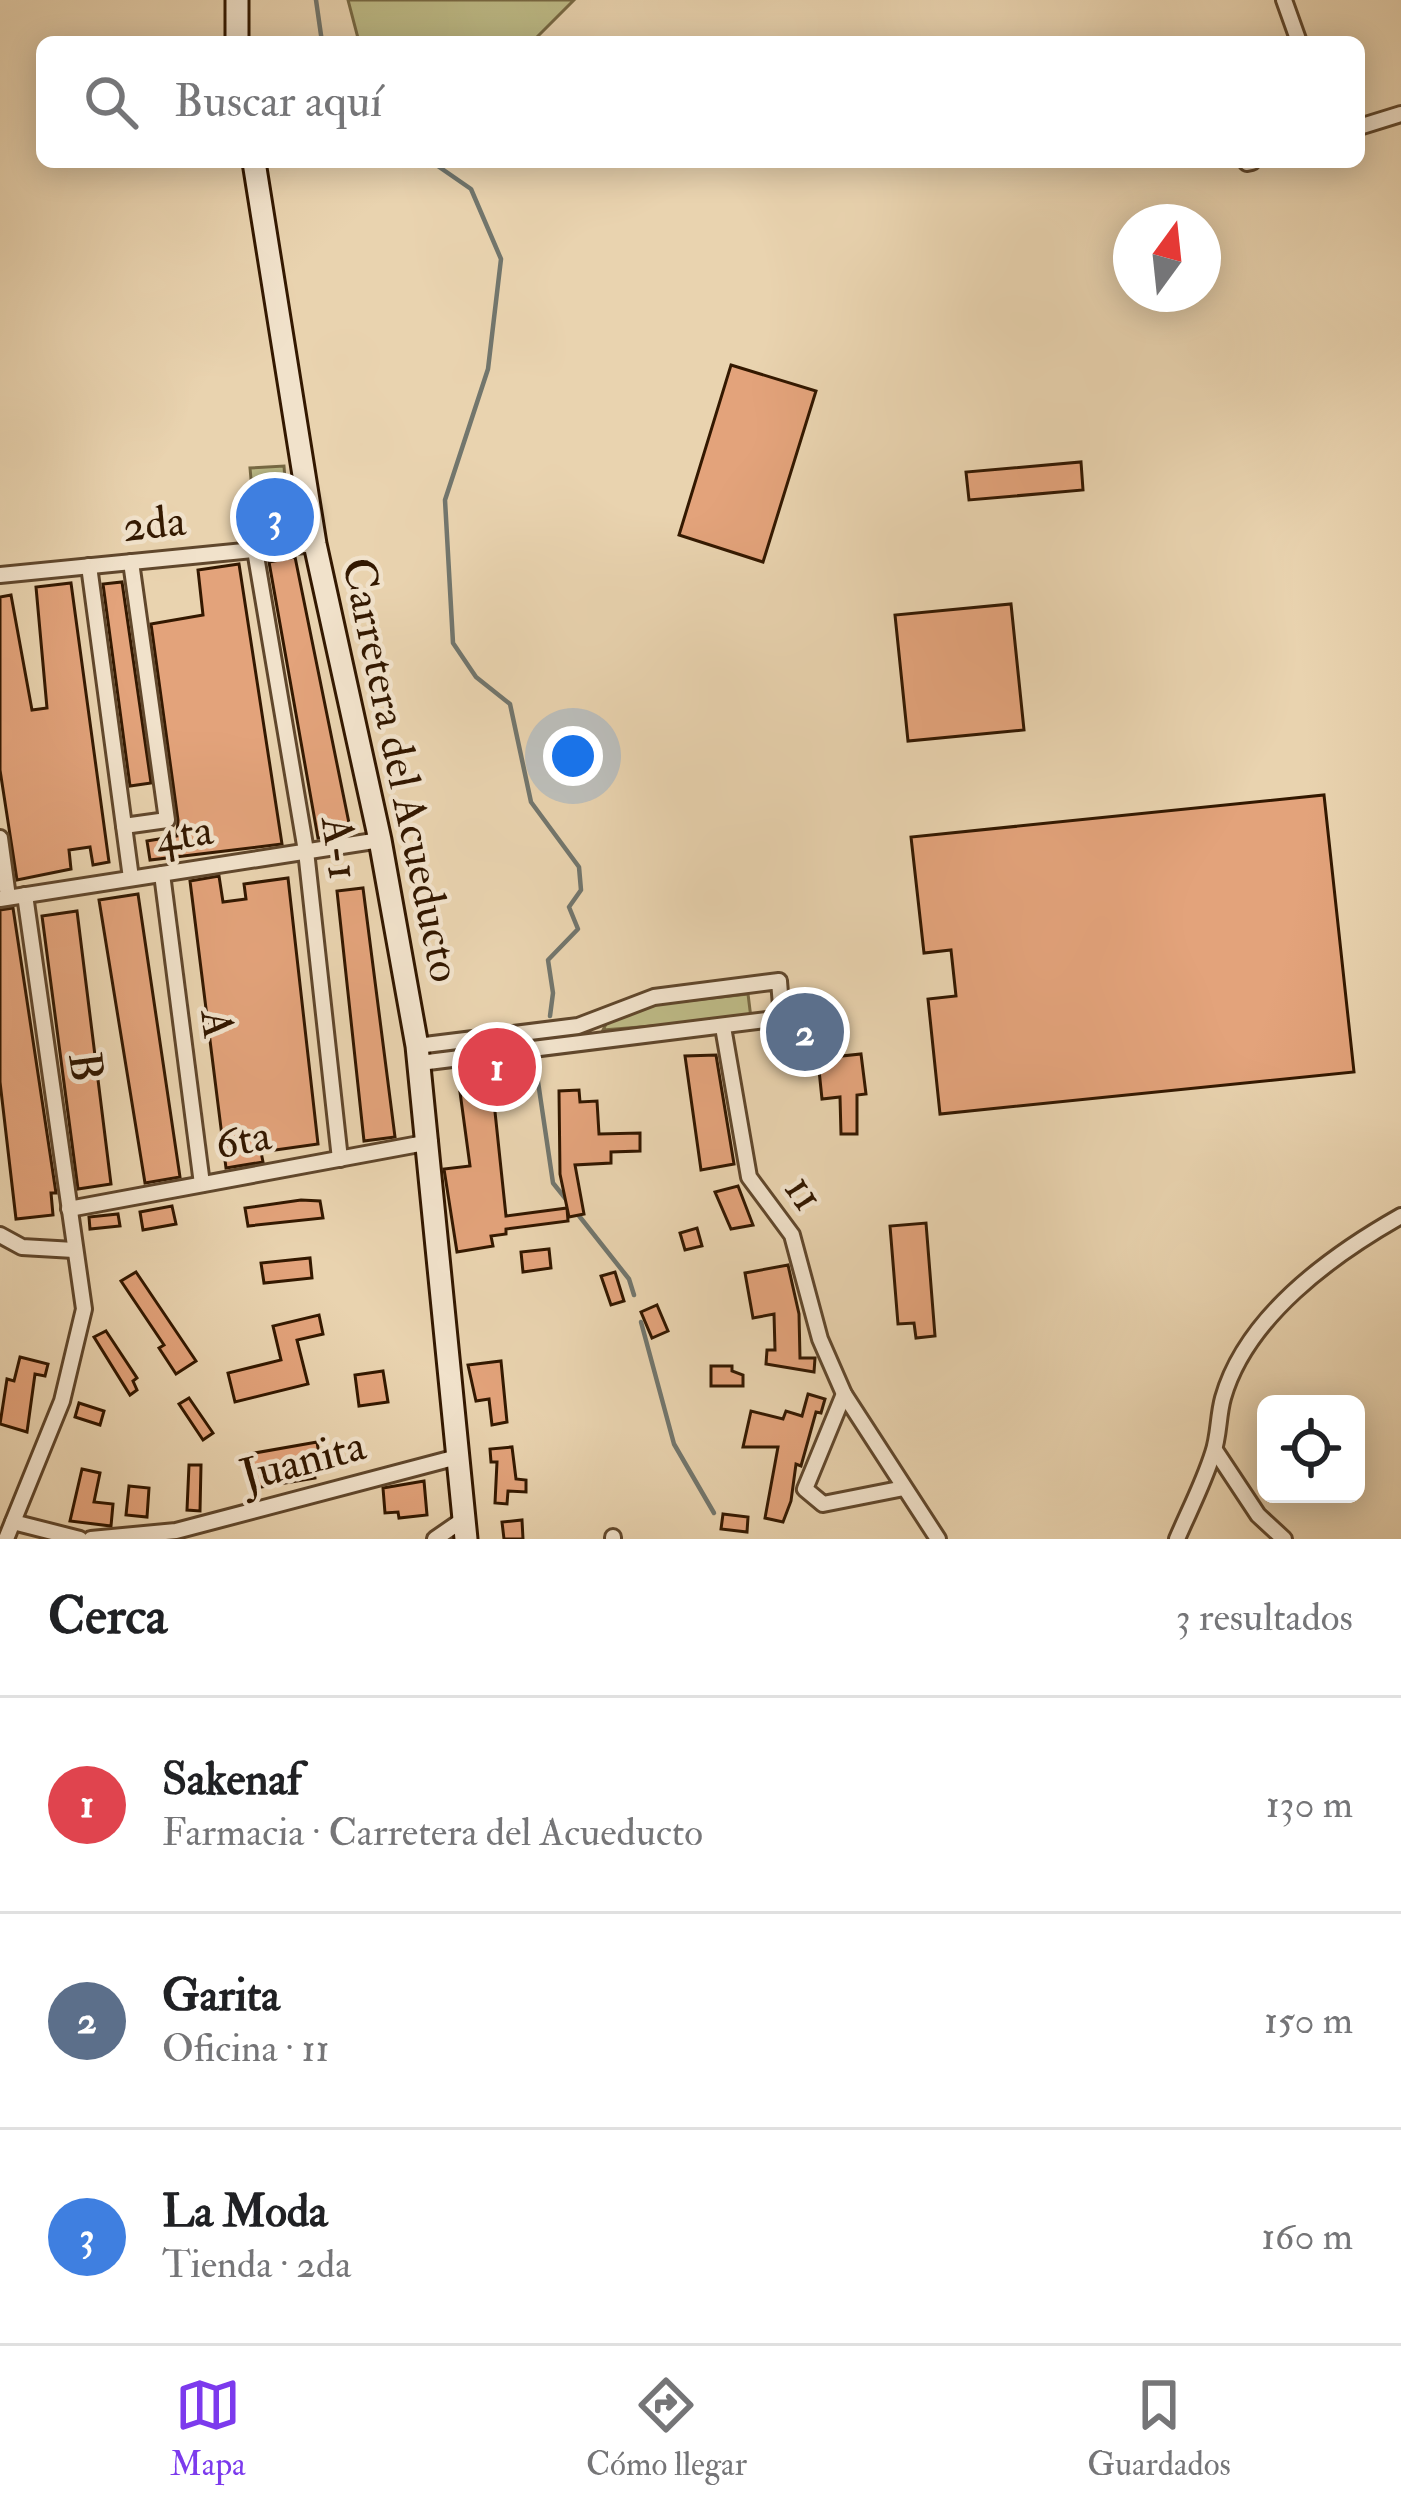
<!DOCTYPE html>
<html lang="es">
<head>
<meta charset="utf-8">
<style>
  :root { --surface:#fff; --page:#f6f6f6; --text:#202124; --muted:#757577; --line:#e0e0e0; --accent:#7c3aed }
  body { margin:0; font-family:"IM FELL Double Pica",serif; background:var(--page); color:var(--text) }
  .controls { position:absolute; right:36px; bottom:36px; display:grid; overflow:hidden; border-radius:18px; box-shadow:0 6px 30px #0003 }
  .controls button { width:108px; height:108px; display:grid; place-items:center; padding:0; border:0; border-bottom:3px solid var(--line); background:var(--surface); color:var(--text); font:60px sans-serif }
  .compass { position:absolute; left:1113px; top:204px; width:108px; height:108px; border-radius:50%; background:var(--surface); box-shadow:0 6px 30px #0003; rotate:15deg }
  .you { position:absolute; left:573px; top:756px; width:42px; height:42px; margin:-30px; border:9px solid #fff; border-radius:50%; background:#1a73e8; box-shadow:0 0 0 18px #1a73e833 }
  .badge { display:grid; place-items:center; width:78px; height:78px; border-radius:50%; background:var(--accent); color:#fff; font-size:39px; font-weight:700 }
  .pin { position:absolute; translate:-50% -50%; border:6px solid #fff; box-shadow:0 3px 12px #0006 }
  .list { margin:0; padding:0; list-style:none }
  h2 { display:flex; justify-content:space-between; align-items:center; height:156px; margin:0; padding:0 48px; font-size:51px }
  h2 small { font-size:39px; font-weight:400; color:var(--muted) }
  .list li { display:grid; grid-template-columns:78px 1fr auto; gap:36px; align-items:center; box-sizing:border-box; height:216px; padding:0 48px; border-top:3px solid var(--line) }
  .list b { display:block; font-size:45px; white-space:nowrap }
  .list p { margin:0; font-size:39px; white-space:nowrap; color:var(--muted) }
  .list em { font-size:39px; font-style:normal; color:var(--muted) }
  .icon { flex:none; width:66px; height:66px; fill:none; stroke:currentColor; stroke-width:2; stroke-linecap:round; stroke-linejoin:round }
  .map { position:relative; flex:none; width:1401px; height:1539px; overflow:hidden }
  .search { position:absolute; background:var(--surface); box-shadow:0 6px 30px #0003; left:36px; right:36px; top:36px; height:132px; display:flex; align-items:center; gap:30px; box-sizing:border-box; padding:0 42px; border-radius:18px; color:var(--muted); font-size:45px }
  .sheet { height:804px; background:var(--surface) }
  nav { display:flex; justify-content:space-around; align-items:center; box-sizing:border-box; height:168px; border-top:3px solid var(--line); background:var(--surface); font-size:33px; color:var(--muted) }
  nav a { display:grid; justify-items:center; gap:6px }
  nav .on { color:var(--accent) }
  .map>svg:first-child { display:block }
  .green { fill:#bdba86; stroke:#786943; stroke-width:3 }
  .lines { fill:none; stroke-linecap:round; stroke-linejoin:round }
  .stream { stroke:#72766d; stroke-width:4.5 }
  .building { fill:#e3a37b; stroke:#331800; stroke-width:3 }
  .street-casing { stroke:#60472c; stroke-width:20 }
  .secondary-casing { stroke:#331800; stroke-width:27 }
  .street { stroke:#f1e2cb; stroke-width:14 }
  .secondary { stroke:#f1e2cb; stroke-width:21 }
  .labels { text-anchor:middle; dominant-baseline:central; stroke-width:9; stroke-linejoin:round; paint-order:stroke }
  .street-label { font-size:45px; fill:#331800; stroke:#f1e2cb }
</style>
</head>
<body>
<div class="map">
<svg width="1401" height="1539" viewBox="0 0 1401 1539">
  <rect width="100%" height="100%" fill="#e9d3af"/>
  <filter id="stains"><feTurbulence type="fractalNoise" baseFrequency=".00167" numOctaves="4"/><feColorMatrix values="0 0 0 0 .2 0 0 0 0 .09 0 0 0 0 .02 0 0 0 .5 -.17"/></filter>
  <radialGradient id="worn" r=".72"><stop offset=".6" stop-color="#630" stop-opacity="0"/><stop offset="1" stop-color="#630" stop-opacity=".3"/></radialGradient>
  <!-- green -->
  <g class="green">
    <path d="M348,0H574L532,42H359Z"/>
    <path d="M284,466L288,522L255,524L250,468Z"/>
    <path d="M748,994L751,1018L603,1030L607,1022L658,1004Z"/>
  </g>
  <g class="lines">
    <!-- stream -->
    <g class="stream">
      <path d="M316,0L322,42"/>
      <path d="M432,162L471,189L501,259L488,369L445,500L453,643L476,677L510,704L531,802L579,867L581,890L569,907L578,929L548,960L553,993L550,1016"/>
      <path d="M537,1075L553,1183L569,1203"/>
      <path d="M576,1212L629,1279L634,1295"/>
      <path d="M641,1322L674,1444L714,1513"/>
    </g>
  </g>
  <!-- building -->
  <g class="building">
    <path d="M731,365L816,391L763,562L679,535Z"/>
    <path d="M1081,462L1083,490L969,500L966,472Z"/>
    <path d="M295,557L351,833L318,838L269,562Z"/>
    <path d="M239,564L282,844L150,860L147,841L177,836L178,820L151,624L203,615L198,570Z"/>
    <path d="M122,582L151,783L130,786L103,584Z"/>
    <path d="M71,583L109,862L93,865L90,847L69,850L71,869L17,880L0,770V597L11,595L32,710L47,708L36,587Z"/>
    <path d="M1011,604L1024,730L908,741L895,615Z"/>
    <path d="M1324,795L1354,1072L940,1114L928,999L956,996L951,950L924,953L911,837Z"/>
    <path d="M219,876L223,902L246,899L244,884L288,878L318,1144L261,1152L263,1162L226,1168L190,881Z"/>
    <path d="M363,888L395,1137L364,1141L337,891Z"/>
    <path d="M138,894L180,1177L145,1183L99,900Z"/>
    <path d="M13,908L56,1193H51L53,1215L16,1219L0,1082V910Z"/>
    <path d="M77,911L111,1184L78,1189L42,916Z"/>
    <path d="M827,1020L832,1057L861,1054L866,1094L857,1095V1134H841L840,1097L822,1099L816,1041L783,1045L781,1029Z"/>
    <path d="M716,1055L734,1164L701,1170L685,1056Z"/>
    <path d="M509,1063L510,1072L491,1074L506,1216L567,1208L568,1221L506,1229V1234L491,1236L493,1246L457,1252L444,1169L470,1166L460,1092L468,1091L465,1069Z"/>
    <path d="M579,1090L580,1102L597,1101L599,1134L640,1133V1151L611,1152V1163L575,1165L584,1214L569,1217L560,1174L559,1091Z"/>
    <path d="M738,1186L753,1225L731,1229L715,1192Z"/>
    <path d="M301,1200L320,1201L323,1218L248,1226L245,1208Z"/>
    <path d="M172,1206L176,1224L143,1230L140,1212Z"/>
    <path d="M118,1214L120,1226L90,1229L89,1217Z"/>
    <path d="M926,1223L935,1336L916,1338L914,1323L898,1324L890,1226Z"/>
    <path d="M697,1228L702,1246L685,1250L680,1233Z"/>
    <path d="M549,1249L551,1268L523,1272L521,1252Z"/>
    <path d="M310,1258L312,1278L264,1283L261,1263Z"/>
    <path d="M788,1265L799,1314L800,1358H815L814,1372L766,1364L767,1350H775L774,1314L753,1318L745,1273Z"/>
    <path d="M136,1272L196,1361L176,1374L159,1348L164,1345L121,1281Z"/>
    <path d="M615,1272L624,1301L611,1305L601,1276Z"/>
    <path d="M657,1305L668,1331L652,1338L641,1312Z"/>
    <path d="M319,1315L323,1334L297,1340L308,1384L235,1402L228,1373L281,1360L273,1326Z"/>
    <path d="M106,1331L137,1378L133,1381L137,1390L130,1395L94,1337Z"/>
    <path d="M20,1357L48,1364L45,1376L35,1374L27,1432L0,1424L7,1379L14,1381Z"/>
    <path d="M501,1361L507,1422L492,1425L489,1399L476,1401L468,1365Z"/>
    <path d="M711,1366H732V1371L743,1375V1386H711Z"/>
    <path d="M383,1371L388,1402L359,1406L355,1375Z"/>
    <path d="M808,1394L825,1399L821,1413L816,1412L801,1466L796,1464L791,1501L783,1522L765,1518L778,1447H743L751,1411L783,1419L786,1411L802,1416Z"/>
    <path d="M189,1398L213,1433L203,1440L179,1404Z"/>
    <path d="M79,1403L104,1411L100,1425L75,1417Z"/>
    <path d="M317,1442L321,1467L314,1468L315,1478L255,1488L249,1454Z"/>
    <path d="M512,1447L516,1479L526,1480V1492L508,1491L507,1504L495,1503L497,1462H491L490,1449Z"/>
    <path d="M189,1465H201L200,1511L187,1510Z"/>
    <path d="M82,1469L100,1473L94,1502L113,1504L111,1526L70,1521Z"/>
    <path d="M424,1481L427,1515L399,1518L398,1512L385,1513L383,1488Z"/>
    <path d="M129,1486L149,1488L147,1517L126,1515Z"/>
    <path d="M723,1514L748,1517L747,1532L721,1529Z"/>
    <path d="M522,1520L523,1539H504L502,1522Z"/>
  </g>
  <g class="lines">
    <!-- street casing -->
    <g class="street-casing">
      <g id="street">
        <path d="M1284,0L1299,42"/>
        <path d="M1359,127L1401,114"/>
        <path d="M1247,163L1252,162"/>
        <path d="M255,550L306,851L340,1159"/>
        <path d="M89,566L131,878"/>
        <path d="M0,575L315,544"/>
        <path d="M124,826L167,820L131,562"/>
        <path d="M0,838L8,897"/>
        <path d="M162,874L202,1184"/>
        <path d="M0,899L380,840"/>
        <path d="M723,1027L749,1177L792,1235L820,1339L844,1394L938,1539"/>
        <path d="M417,1046L578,1026L654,997L779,981L782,1018L420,1063"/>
        <path d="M69,1209L430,1142"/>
        <path d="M0,1235L22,1247L74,1250"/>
        <path d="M844,1394L805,1489L823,1504L904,1488"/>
        <path d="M1215,1450L1258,1515L1284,1539"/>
        <path d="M13,1522L80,1539"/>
        <path d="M6,1539L62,1401L84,1309L25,895"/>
        <path d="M91,1539L176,1531L461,1456"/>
        <path d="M435,1539L464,1519"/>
        <path d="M613,1539V1537"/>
        <path d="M1177,1539C1189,1511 1204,1482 1213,1453C1219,1436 1218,1416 1223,1398C1246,1317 1332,1255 1401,1216"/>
      </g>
    </g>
    <!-- secondary casing -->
    <g class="secondary-casing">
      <g id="secondary">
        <path d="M237,42V0"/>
        <path d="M254,162L315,544L380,840L417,1046L466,1539"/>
      </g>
    </g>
    <!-- street -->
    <use href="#street" class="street"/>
    <!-- secondary -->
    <use href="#secondary" class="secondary"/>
  </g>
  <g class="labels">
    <!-- street labels -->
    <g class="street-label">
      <text transform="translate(154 524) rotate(-6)">2da</text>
      <text transform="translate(401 770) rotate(78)">Carretera del Acueducto</text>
      <text transform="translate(184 834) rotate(-9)">4ta</text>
      <text transform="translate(340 848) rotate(82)">A-1</text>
      <text transform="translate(217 1024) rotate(83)">A</text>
      <text transform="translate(85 1067) rotate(82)">B</text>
      <text transform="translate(243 1140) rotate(-11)">6ta</text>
      <text transform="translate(804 1193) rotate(56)">11</text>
      <text transform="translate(303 1461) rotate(-15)">Juanita</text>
    </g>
  </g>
  <rect width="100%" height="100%" filter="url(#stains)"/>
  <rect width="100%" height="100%" fill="url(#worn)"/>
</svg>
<div class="controls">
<button><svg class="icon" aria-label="locate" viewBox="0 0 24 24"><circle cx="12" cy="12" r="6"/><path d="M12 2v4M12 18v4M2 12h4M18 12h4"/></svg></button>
</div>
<svg class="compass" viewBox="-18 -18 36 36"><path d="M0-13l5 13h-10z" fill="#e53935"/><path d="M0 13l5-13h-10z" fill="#757577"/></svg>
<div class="you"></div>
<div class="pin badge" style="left:497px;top:1067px;background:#e0444e">1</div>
<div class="pin badge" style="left:805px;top:1032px;background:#5c6f8a">2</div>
<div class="pin badge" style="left:275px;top:517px;background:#3f7fe0">3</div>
<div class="search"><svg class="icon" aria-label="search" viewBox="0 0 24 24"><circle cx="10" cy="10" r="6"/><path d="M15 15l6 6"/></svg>Buscar aquí</div>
</div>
<section class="sheet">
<h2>Cerca<small>3 resultados</small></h2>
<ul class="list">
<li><span class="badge" style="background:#e0444e">1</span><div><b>Sakenaf</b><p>Farmacia · Carretera del Acueducto</p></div><em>130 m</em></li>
<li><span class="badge" style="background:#5c6f8a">2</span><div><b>Garita</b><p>Oficina · 11</p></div><em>150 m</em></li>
<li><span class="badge" style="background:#3f7fe0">3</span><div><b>La Moda</b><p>Tienda · 2da</p></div><em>160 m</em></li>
</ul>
</section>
<nav>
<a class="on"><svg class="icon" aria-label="map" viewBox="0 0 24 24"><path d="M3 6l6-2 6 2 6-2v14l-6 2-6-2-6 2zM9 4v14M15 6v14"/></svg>Mapa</a>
<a><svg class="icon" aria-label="directions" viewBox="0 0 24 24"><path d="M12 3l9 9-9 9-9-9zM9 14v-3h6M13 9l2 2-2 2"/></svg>Cómo llegar</a>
<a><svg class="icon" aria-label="saved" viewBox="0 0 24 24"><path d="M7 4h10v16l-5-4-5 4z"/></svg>Guardados</a>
</nav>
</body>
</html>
